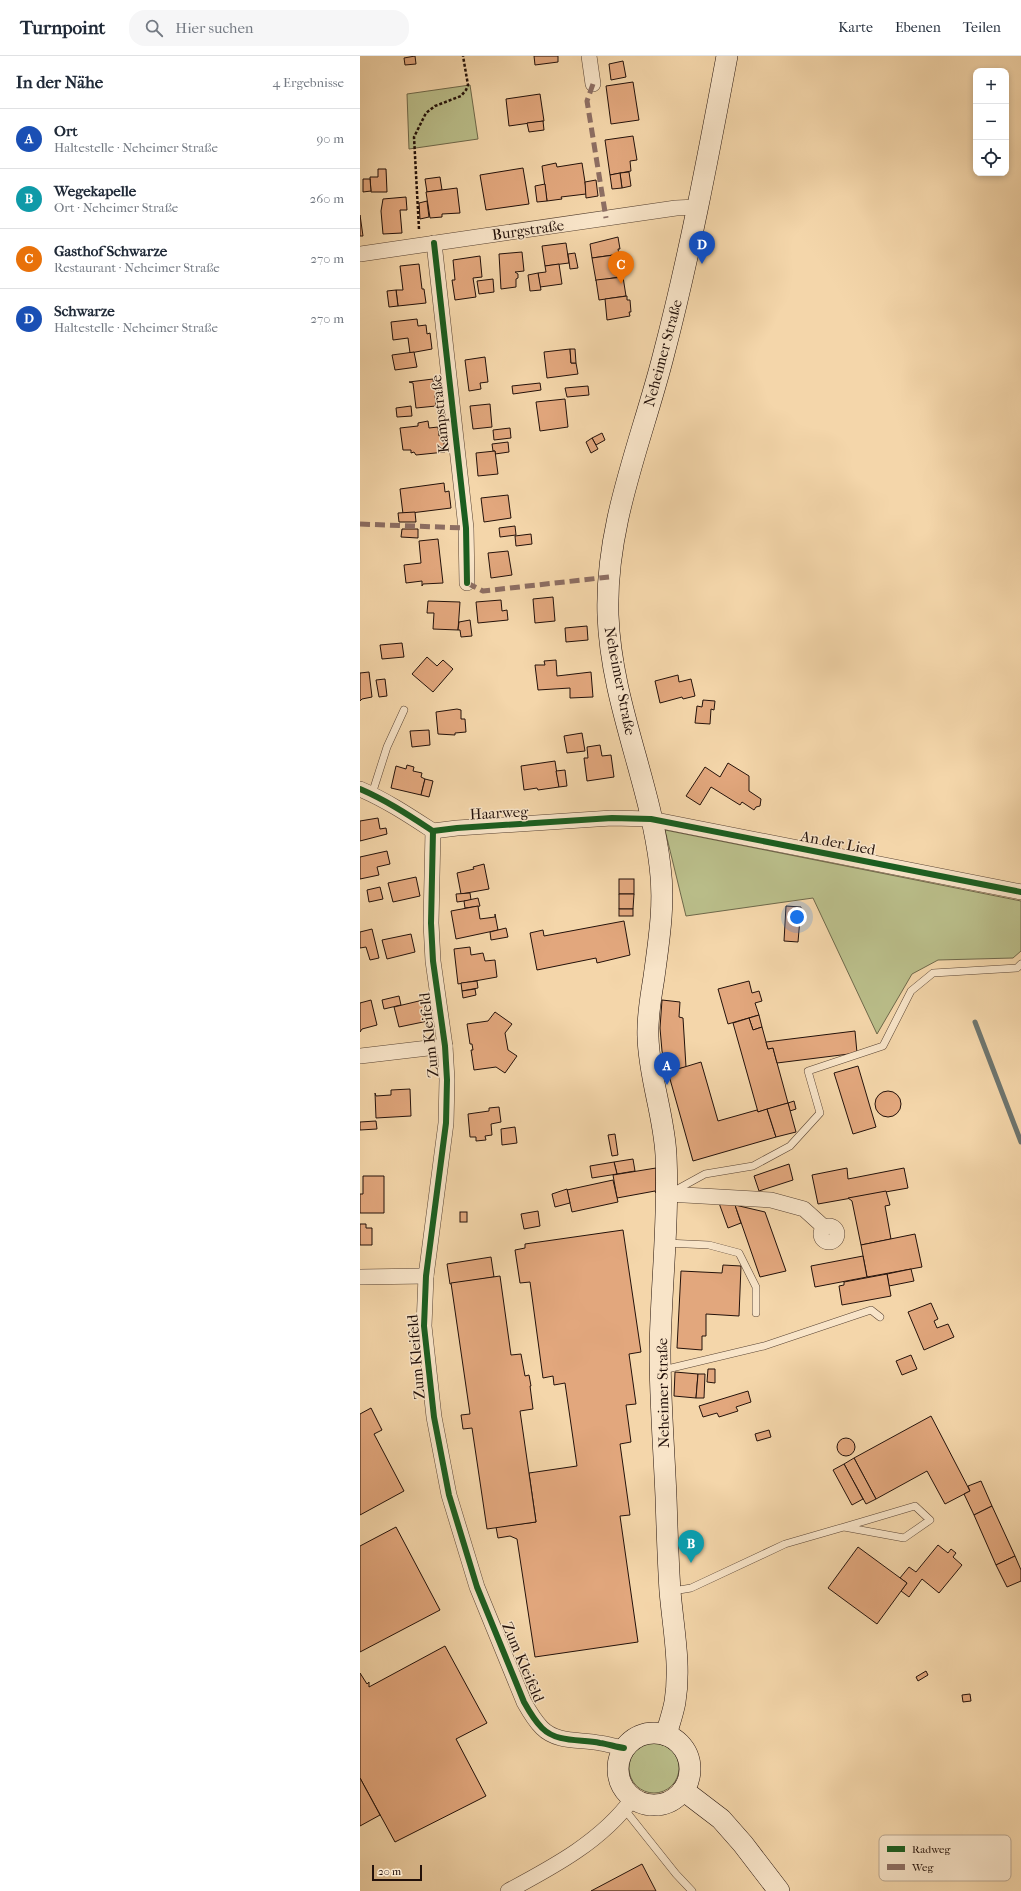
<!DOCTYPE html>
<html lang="de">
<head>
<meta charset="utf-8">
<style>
  :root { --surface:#fff; --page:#f6f6f7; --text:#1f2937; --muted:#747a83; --line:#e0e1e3; --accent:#2563eb }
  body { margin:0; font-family:"IM FELL French Canon",serif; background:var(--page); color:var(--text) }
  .controls { position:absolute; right:12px; top:12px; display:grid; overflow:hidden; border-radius:8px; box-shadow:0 2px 6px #0003 }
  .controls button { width:36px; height:36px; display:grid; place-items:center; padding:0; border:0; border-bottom:1px solid var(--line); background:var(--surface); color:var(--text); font:20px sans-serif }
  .scale { position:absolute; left:12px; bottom:10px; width:50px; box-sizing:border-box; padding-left:4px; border:2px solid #23110a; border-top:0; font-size:11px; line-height:14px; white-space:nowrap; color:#23110a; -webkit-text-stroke:3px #f8e4c8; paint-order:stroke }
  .you { position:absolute; left:437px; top:861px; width:14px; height:14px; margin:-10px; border:3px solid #fff; border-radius:50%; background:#1a73e8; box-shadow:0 0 0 6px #1a73e833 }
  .badge { display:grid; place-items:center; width:26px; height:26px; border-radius:50%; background:var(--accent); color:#fff; font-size:13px; font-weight:700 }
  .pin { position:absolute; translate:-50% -33px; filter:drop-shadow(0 1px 2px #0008) }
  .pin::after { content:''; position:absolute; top:21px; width:14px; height:12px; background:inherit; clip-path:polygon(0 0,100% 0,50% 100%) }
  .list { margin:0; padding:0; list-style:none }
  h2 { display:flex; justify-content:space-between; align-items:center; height:52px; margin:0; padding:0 16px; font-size:17px }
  h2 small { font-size:13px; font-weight:400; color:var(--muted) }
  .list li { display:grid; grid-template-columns:26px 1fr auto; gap:12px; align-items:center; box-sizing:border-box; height:60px; padding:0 16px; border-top:1px solid var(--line) }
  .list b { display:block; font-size:15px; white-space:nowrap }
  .list p { margin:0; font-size:13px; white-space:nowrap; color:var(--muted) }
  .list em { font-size:13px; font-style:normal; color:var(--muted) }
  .icon { flex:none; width:22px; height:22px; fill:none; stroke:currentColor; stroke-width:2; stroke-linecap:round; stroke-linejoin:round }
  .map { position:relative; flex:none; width:661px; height:1835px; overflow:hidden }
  header { display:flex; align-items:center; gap:24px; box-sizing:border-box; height:56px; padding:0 20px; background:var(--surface); border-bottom:1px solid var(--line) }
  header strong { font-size:19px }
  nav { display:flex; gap:22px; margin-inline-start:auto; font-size:14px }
  .search { width:280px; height:36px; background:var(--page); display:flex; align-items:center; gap:10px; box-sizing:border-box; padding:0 14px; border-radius:16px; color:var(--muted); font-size:15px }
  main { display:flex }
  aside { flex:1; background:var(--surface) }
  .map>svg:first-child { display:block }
  .green { fill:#babe8a; stroke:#6e684a }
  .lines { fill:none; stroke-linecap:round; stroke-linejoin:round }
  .stream { stroke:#6d756f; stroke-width:5 }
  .building { fill:#e2a77d; stroke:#23110a }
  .service-casing { stroke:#574232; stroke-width:8 }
  .minor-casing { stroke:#574232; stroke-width:16 }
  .secondary-casing { stroke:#23110a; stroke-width:22 }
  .path { stroke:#23110a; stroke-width:2.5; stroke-dasharray:3 2; stroke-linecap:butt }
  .service { stroke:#f8e4c8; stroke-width:7 }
  .minor { stroke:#f8e4c8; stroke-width:15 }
  .secondary { stroke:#f8e4c8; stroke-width:21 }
  .quiet { stroke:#8d6e63; stroke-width:5; stroke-dasharray:10 5; stroke-linecap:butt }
  .cycleway-casing { stroke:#f8e4c8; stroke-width:8 }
  .cycleway { stroke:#1b5e20; stroke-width:6 }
  .labels { text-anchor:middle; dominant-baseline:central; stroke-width:3; stroke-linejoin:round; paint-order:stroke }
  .street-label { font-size:15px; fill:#23110a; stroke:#f8e4c8 }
  .key { fill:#f8e4c8; stroke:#b8a58f; stroke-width:1 }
  .key-label { font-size:11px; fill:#23110a }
</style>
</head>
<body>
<header>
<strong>Turnpoint</strong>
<div class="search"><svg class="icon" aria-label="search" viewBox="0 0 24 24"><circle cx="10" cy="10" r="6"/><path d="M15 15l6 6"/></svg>Hier suchen</div>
<nav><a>Karte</a><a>Ebenen</a><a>Teilen</a></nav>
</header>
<main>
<aside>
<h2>In der Nähe<small>4 Ergebnisse</small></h2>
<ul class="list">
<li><span class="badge" style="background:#1a4fb4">A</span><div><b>Ort</b><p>Haltestelle · Neheimer Straße</p></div><em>90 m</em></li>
<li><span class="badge" style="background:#0f9aa8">B</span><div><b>Wegekapelle</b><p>Ort · Neheimer Straße</p></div><em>260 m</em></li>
<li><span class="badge" style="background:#e8710a">C</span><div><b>Gasthof Schwarze</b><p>Restaurant · Neheimer Straße</p></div><em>270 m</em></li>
<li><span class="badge" style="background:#1a4fb4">D</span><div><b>Schwarze</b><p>Haltestelle · Neheimer Straße</p></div><em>270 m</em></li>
</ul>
</aside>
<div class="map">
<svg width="661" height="1835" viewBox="0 0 661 1835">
  <rect width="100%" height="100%" fill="#f4d6aa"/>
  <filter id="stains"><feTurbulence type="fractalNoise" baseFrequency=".005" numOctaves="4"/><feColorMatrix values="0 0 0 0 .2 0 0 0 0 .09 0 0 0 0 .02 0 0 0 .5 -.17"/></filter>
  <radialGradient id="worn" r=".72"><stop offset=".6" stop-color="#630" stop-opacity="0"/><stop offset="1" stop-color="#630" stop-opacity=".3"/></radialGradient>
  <!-- green -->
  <g class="green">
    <path d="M110,29L118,83L49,93L47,38Z"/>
    <path d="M305,774L661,845V895L653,902L578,904L552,918L517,978L453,842L326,860Z"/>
    <circle cx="294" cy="1712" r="25"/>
  </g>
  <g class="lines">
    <!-- stream -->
    <path class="stream" d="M615,966L661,1086"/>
  </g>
  <!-- building -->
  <g class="building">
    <path d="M55,0L56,8L45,9L44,2Z"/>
    <path d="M174,0H198V6L175,9Z"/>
    <path d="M263,5L266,21L251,24L249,8Z"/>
    <path d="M273,26L279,64L251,68L246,30Z"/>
    <path d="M180,38L184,65L149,70L146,43Z"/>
    <path d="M183,65L184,74L169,76L167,67Z"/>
    <path d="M273,80L277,104L270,105L271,115L250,119L245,84Z"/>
    <path d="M196,107L197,111L222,107L227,139L226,138L201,141L202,143L187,145L182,110Z"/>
    <path d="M163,112L169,148L126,154L120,119Z"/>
    <path d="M18,113H26L27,136H11L10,121H18Z"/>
    <path d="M269,116L271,130L262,132L260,117Z"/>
    <path d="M260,117L262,132L252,133L250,119Z"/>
    <path d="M80,121L82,134L67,136L65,123Z"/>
    <path d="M3,123H10L11,135L3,136Z"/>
    <path d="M236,124L238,140L226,142L225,126Z"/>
    <path d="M185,128L187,145L177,146L175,130Z"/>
    <path d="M97,132L100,157L82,158V161L70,162L66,136Z"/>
    <path d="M46,141L47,154H40L42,177L23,178L21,155L23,143Z"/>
    <path d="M67,145L69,161L60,163L59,147Z"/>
    <path d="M0,159L3,180H0Z"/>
    <path d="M258,181L260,193H258L259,198H260L232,202L230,188Z"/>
    <path d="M206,187L209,207L185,210L182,190Z"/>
    <path d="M162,196L164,215L155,216L158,218V222L156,223V231L141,233L139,198Z"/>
    <path d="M215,197L218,212L210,213L208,198Z"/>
    <path d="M261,198L264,220L236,225L232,202Z"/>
    <path d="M120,200L122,221L113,222L116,241L95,244L92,224H95L93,204Z"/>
    <path d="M59,208L62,233H64L66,247L38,250L36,234H43L40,210Z"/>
    <path d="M199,208L202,228L180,231L178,217L186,216L185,210Z"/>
    <path d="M178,217L181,234L170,235L168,219Z"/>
    <path d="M263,221L266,240L239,244L236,224Z"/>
    <path d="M133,223L134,236L119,238L117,225Z"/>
    <path d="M36,234L38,250L29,251L27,235Z"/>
    <path d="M267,240V244H270L271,256H269L270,260L247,264L245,243Z"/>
    <path d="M57,263L58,270L66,269L67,278L70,277L72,293L50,297L48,282L33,284L31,266Z"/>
    <path d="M210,293L211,307H216L218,318L187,322L184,296Z"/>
    <path d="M210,293H215L216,307H211Z"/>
    <path d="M54,296L57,311L35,314L32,299Z"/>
    <path d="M125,301L128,326L120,327L121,333L109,335L105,304Z"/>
    <path d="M73,323L74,331L78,330L79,338L75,339L76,350L56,352L53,327L49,326Z"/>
    <path d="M180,327L181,334L153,338L152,330Z"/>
    <path d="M228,330L229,339L207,341L205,332Z"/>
    <path d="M205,343L208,371L180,375L176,346Z"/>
    <path d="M130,348L132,371L113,373L110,350Z"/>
    <path d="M51,350L52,360L37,361L36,352Z"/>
    <path d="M68,365L69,372L78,371L79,380L83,379L85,396L56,399L54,396L51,397V394H43L40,372L58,370V367Z"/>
    <path d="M150,372L151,382L134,384L133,374Z"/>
    <path d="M242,377L245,384L236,389L232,382Z"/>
    <path d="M232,382L238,393L231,397L226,386Z"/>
    <path d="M148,386L149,396L135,398V395H133L132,388Z"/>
    <path d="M135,395L138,418L118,420L116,397Z"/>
    <path d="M84,427L85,436L89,435L91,452L43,458L40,433Z"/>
    <path d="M148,439L151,462L124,466L121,442Z"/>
    <path d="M55,456L56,466H39L38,457Z"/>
    <path d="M155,470L156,479L140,481L139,472Z"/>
    <path d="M42,473H58V482L41,481Z"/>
    <path d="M171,478L172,488L156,490L155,480Z"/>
    <path d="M78,483L83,527L63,528L62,530V525L46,527L44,509L61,507L59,485Z"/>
    <path d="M148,495L152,519L131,522L128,497Z"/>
    <path d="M193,541L195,565L175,567L173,543Z"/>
    <path d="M141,544L142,555L147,554L148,564L118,567L116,546Z"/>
    <path d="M68,545L100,546L98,574L73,573L74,557H67Z"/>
    <path d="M110,564L112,580L101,581L100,574H98L99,566Z"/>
    <path d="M227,570L228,584L206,586L205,572Z"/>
    <path d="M42,587L44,601L22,603L20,589Z"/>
    <path d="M67,601L77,610L83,604L93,613L73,636L52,618Z"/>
    <path d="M196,604L197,620L231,616L233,641L210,642V632L178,634L175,609H185L184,605Z"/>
    <path d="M9,616L12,641L2,643L0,645V617Z"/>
    <path d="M318,619L319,626L331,623L335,640L323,643L322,641L300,647L295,625Z"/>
    <path d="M25,623L27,640L19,641L16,624Z"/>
    <path d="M343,644L355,645L354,654L351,653L350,668L335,667L337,650L342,651Z"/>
    <path d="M97,653L101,654V663H105L106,676L95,677V679L78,678L76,656Z"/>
    <path d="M69,674L70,689L52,691L50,675Z"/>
    <path d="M222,677L225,695L207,697L204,680Z"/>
    <path d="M240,689L242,700L251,699L254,721L227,725L224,702H228L227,691Z"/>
    <path d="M195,705L199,731L178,734L177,732L164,734L161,710Z"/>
    <path d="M368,707L389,720V735L401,743L400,750L396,751L394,754L382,746L380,749L351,731L340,749L326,740L345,711L360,721Z"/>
    <path d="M47,709L54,711L53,715L62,717L61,721L65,723L61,739L31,732L36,710L46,713Z"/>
    <path d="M205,714L207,730L199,731L196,715Z"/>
    <path d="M65,723L73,725L69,741L61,739Z"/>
    <path d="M18,762L20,773L26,772L27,778L0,785V765Z"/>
    <path d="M27,795L30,808L17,811L19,819L0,823V801Z"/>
    <path d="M124,808L129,833L101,838L97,817L114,813L113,811Z"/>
    <path d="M56,821L60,840L33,846L28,827Z"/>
    <rect x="259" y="823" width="15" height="15"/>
    <path d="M20,831L23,843L9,846L7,834Z"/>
    <path d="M110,837L111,844L97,846L96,838Z"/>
    <path d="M259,838H274L273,853H259Z"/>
    <path d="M118,842L120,850L105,852L104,845Z"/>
    <path d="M118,850L120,863L135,861V858L138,874L96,883L91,855Z"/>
    <path d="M426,850L441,851L438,886L424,885Z"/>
    <rect x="259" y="853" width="14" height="7"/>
    <path d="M264,865L270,899L237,907L236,902L177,914L170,877L183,874L184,880Z"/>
    <path d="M146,872L148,881L131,884L130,876Z"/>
    <path d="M12,873L19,902L10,904L6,891L0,892V876Z"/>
    <path d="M51,878L55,896L27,903L22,884Z"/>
    <path d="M110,891L111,899L123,897L125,905L135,904L137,921L98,928L94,893Z"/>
    <path d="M117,925L118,932L102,935L101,927Z"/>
    <path d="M389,925L392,937L399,935L402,945L395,947L399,959L368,968L358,933Z"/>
    <path d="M115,933L116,939L103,942L102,935Z"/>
    <path d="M39,940L41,949L24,953L22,944Z"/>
    <path d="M11,944L17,969L2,973L0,976V947Z"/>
    <path d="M63,944L68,965L39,971L34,951Z"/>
    <path d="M302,944L320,946L319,961L323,962L326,1011L306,1016L302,995L300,972Z"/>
    <path d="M135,956L152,968L145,977L148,994L157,1000L145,1017L136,1011L114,1014L111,994H113L112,988H110L107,968L128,965Z"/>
    <path d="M399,959L402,971L393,974L389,962Z"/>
    <path d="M389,962L393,974L402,971L408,993L413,992L428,1047L398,1056L373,967Z"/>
    <path d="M495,975L497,997L417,1007L413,992L408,993L406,986Z"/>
    <path d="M341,1006L358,1065L397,1054L398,1056L407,1053L416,1081L333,1105L308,1016Z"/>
    <path d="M498,1010L516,1071L493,1078L474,1017Z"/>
    <path d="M50,1033L51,1060L16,1062L15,1037L16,1040L31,1039V1034Z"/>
    <circle cx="528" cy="1048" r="13"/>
    <path d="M434,1045L436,1053L430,1055L428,1047Z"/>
    <path d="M428,1047L436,1076L416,1081L407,1053Z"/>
    <path d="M139,1051L141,1066L131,1068L132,1079L125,1080L126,1084L116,1085V1081H110L108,1058L129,1055V1052Z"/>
    <path d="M16,1065L17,1073L0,1074V1066Z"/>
    <path d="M155,1071L157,1087L142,1089L141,1073Z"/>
    <path d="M255,1078L258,1099L252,1100L248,1079Z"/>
    <path d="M273,1103L275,1115L257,1118L254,1106Z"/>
    <path d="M254,1106L257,1118L232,1122L230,1110Z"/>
    <path d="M429,1108L433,1124L399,1135L394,1120Z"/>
    <path d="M296,1112V1137L295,1135L257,1142L253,1119Z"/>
    <path d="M487,1112L488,1123L544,1112L548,1132L458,1148L452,1119Z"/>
    <path d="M3,1120H24V1157H0V1138H3Z"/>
    <path d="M253,1124L258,1146L212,1156L207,1134Z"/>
    <path d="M207,1133L210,1147L195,1151L192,1138Z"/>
    <path d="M526,1135L530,1149L525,1150L531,1183L501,1189L492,1145L488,1142Z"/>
    <path d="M359,1147L375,1149L381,1167L368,1172Z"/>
    <path d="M375,1149L405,1156L426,1215L400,1221Z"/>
    <path d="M178,1155L180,1170L164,1173L161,1158Z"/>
    <rect x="100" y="1156" width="7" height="10"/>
    <path d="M0,1168H6V1172H12V1189H0Z"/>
    <path d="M263,1174L281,1296L269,1298L276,1348L266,1349L271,1386L260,1388L270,1459L260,1460L278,1586L175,1601L157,1483L150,1480L138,1482L136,1471L176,1466L169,1417L217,1410L205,1327L194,1329L193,1320L183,1322L170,1226L160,1227L155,1194L165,1192V1188Z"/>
    <path d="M555,1178L562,1211L507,1221L501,1189Z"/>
    <path d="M503,1200L507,1221L455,1231L451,1210Z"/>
    <path d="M131,1201L134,1221L90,1228L87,1208Z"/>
    <path d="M363,1209L381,1210L379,1260L346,1258V1280H342V1294L317,1292L321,1215L362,1217Z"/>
    <path d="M551,1213L554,1225L529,1230L527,1218Z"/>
    <path d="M527,1218L531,1240L482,1249L479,1230L484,1229V1226Z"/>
    <path d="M140,1220L151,1299L161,1298L165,1320L169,1319L171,1330H170L173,1353L160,1355L176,1466L127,1473L112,1372L103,1373L101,1359L110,1358L91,1227Z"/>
    <path d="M571,1247L578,1263L574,1265L577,1272L588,1268L594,1281L564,1294L548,1256Z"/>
    <path d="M551,1299L557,1313L542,1319L536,1305Z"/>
    <path d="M348,1313H355V1327L347,1326Z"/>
    <path d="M315,1316L338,1318L336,1342L314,1340Z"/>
    <path d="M338,1318H345L344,1342H336Z"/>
    <path d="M388,1335L391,1346L376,1351L378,1355L359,1361L357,1357L343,1361L339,1350Z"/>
    <path d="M11,1352L22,1374L14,1378L44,1435L0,1459V1358Z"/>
    <path d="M571,1360L610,1435L585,1448L567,1415L516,1443L494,1402Z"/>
    <path d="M409,1374L411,1381L397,1385L395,1378Z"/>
    <circle cx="486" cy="1391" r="9"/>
    <path d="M494,1402L516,1443L506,1448L484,1408Z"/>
    <path d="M484,1408L503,1443L492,1449L473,1414Z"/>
    <path d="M621,1425L632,1450L614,1459L604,1438L610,1435L608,1430Z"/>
    <path d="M632,1450L655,1500L636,1509L614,1459Z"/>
    <path d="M36,1471L80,1554L0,1596V1490Z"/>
    <path d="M578,1489L588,1497L591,1493L596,1497L593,1501L602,1509L579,1537L562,1523L549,1541L541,1535L547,1527L540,1522L549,1511L556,1516Z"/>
    <path d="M498,1491L547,1527L517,1568L468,1532Z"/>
    <path d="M655,1500L661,1514V1525L647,1531L636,1509Z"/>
    <path d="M85,1590L127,1667L96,1683L126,1740L35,1786L0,1722V1617L7,1628L9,1626V1631Z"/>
    <path d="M566,1615L568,1619L558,1625L556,1621Z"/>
    <path d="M610,1638L611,1645L603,1646L602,1639Z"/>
    <path d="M0,1722L20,1759L0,1770Z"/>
    <path d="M282,1808L296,1835H231Z"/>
  </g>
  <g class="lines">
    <!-- service casing -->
    <g class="service-casing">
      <g id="service">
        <path d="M12,738L27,691L44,654"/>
        <path d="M314,1135L345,1118L393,1110L430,1090L460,1057L448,1015L523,990L551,935L573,917L657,912L661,908"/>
        <path d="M306,1187L349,1189L379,1197L396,1231V1257"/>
        <path d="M303,1314L404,1290L511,1254L520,1261"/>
        <path d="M313,1535L331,1532L425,1488L484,1471L544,1482L570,1464L555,1450L484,1471"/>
        <path d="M265,1754L316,1818L332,1835"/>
      </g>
    </g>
    <!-- minor casing -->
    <g class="minor-casing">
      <g id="minor">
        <path d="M229,0L233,28"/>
        <path d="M74,187L106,472L107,527"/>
        <path d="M0,198L316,152L337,151"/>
        <path d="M0,733C26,744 50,760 73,775L97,772L252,762L291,763L661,836"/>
        <path d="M73,775L71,867L73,905L85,990L87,1024L86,1067L66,1220L64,1270L74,1361L89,1439L117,1531L164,1646C169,1655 174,1664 182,1672C197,1687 220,1683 240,1687C248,1688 256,1691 264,1692"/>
        <path d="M0,1000L85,990"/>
        <path d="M307,1138L411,1144L444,1153L465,1172"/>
        <circle cx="469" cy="1178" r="8"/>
        <path d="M0,1221L66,1220"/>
        <path d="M148,1835C193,1811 242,1785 273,1742"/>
      </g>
    </g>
    <!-- secondary casing -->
    <g class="secondary-casing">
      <g id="secondary">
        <circle cx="294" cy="1713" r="36"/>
        <path d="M306,1679C309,1668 313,1657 315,1646C321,1609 313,1571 310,1535C308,1504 307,1472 306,1441C304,1393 300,1344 300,1295C301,1230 309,1165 306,1099C304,1059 289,1021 288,981C287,960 291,941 294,921C299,884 305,847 300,810C290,725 251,646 248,559C245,469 281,387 303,301C329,202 348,101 367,0"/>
        <path d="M323,1734L361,1763L383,1788L419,1835"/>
      </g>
    </g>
    <!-- path -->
    <path class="path" d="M59,173L54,81L66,57L75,50L101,40L106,34L108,29L103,0"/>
    <!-- service -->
    <use href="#service" class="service"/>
    <!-- minor -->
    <use href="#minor" class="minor"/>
    <!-- secondary -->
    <use href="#secondary" class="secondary"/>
    <!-- quiet -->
    <g class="quiet">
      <path d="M233,28L227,45L246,162"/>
      <path d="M0,468L106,472"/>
      <path d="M107,527L123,535L249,521"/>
    </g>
    <!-- cycleway casing -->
    <g class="cycleway-casing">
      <g id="cycleway">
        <path d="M74,187L106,472L107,527"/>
        <path d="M0,733C26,744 50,760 73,775L97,772L252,762L291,763L661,836"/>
        <path d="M73,775L71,867L73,905L85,990L87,1024L86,1067L66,1220L64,1270L74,1361L89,1439L117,1531L164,1646C169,1655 174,1664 182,1672C197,1687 220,1683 240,1687C248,1688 256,1691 264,1692"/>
      </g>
    </g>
    <!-- cycleway -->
    <use href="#cycleway" class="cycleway"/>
  </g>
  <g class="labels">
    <!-- street labels -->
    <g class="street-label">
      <text transform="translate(168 174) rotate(-8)">Burgstraße</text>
      <text transform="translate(303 297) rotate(-75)">Neheimer Straße</text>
      <text transform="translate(80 358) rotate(-96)">Kampstraße</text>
      <text transform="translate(260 625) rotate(79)">Neheimer Straße</text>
      <text transform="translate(139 757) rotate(-3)">Haarweg</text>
      <text transform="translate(478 787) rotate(11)">An der Lied</text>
      <text transform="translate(69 979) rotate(-96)">Zum Kleifeld</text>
      <text transform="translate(56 1301) rotate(-95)">Zum Kleifeld</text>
      <text transform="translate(303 1337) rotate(-91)">Neheimer Straße</text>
      <text transform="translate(163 1606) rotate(67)">Zum Kleifeld</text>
    </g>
  </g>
  <!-- legend -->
  <rect x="519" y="1779" width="132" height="46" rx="6" class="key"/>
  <rect x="527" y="1790" width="18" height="6" fill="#1b5e20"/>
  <rect x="527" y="1808" width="18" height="6" fill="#8d6e63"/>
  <g class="key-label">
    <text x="552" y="1797">Radweg</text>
    <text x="552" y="1815">Weg</text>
  </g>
  <rect width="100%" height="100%" filter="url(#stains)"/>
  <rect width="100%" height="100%" fill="url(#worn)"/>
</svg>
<div class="controls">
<button>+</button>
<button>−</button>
<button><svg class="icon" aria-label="locate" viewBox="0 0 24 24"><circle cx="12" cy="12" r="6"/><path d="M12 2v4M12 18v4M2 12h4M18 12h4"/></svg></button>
</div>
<div class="scale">20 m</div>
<div class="you"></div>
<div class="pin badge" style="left:307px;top:1029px;background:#1a4fb4">A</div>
<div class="pin badge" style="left:331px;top:1507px;background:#0f9aa8">B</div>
<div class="pin badge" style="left:261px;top:228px;background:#e8710a">C</div>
<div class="pin badge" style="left:342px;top:208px;background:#1a4fb4">D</div>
</div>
</main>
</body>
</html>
